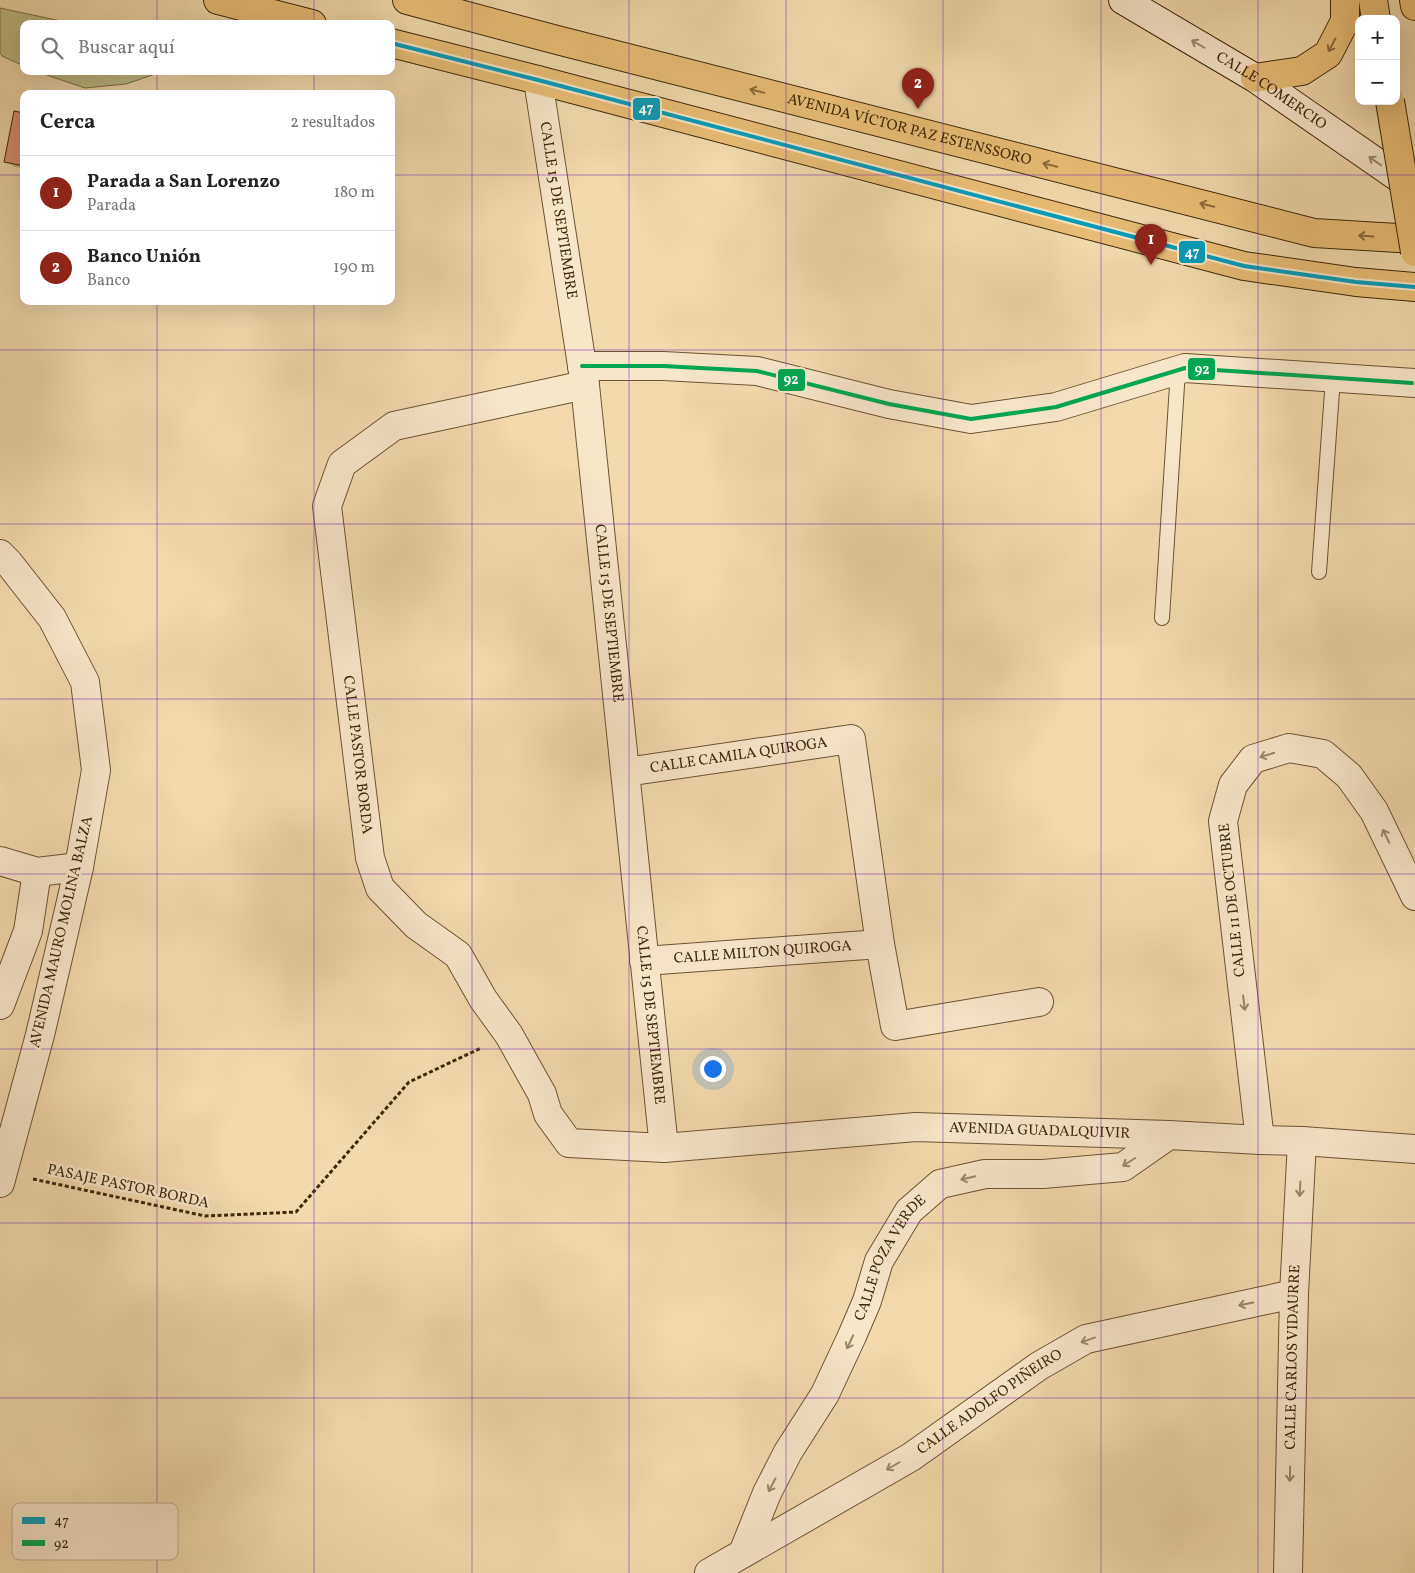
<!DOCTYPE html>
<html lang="es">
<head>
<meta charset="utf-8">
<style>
  :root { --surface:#fff; --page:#f2f2f2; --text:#222; --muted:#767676; --line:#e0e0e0; --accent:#8f2418 }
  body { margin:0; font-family:Vollkorn,serif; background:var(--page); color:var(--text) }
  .controls { position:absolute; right:15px; top:15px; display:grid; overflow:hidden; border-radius:10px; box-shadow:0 5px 20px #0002 }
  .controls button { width:45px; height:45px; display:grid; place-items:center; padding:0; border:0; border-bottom:1px solid var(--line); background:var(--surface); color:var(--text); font:25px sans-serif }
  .you { position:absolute; left:712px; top:1068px; width:18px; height:18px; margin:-12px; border:4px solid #fff; border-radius:50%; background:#1a73e8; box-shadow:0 0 0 8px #1a73e833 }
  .badge { display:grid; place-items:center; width:32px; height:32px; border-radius:50%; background:var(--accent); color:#fff; font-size:16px; font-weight:700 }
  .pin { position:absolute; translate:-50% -41px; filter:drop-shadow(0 1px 2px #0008) }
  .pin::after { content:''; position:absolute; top:26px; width:18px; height:15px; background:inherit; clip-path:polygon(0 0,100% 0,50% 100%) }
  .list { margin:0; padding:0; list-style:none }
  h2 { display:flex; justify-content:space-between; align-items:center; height:65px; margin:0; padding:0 20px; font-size:21px }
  h2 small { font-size:16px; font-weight:400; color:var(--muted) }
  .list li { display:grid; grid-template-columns:32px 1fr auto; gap:15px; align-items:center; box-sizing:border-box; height:75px; padding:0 20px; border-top:1px solid var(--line) }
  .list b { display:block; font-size:19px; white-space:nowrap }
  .list p { margin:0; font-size:16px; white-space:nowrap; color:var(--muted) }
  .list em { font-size:16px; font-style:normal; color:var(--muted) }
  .icon { flex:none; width:28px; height:28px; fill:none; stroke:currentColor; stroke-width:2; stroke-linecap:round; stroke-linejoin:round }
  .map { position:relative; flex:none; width:1415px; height:1573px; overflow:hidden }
  .search { position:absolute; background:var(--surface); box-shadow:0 5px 20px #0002; left:20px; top:20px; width:375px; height:55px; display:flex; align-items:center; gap:12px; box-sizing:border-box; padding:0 18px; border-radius:10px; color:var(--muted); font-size:19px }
  .panel { position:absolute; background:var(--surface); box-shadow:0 5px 20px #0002; left:20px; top:90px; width:375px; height:215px; border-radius:10px }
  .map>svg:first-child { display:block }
  .green { fill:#bfbe86; stroke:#7e7348 }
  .shadow { fill:#0003 }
  .building { fill:#dc9374; stroke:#3e2809 }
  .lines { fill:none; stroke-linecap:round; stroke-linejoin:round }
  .lane-casing { stroke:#6b5432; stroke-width:16 }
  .street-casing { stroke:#6b5432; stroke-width:30 }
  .secondary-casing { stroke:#3e2809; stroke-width:30 }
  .primary-casing { stroke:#3e2809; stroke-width:30 }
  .path { stroke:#3e2809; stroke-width:3; stroke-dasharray:4 2.5; stroke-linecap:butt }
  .lane { stroke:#f7e7c9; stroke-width:14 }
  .street { stroke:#f7e7c9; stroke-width:28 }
  .secondary { stroke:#f7e7c9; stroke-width:28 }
  .primary { stroke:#e9bd76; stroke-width:28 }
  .primary-bridge-casing { stroke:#3e2809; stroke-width:30; stroke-linecap:butt }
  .primary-bridge { stroke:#e9bd76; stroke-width:28 }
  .bus-1-casing { stroke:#f7e7c9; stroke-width:8 }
  .bus-2-casing { stroke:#f7e7c9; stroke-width:8 }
  .bus-1 { stroke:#069cba; stroke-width:4 }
  .bus-2 { stroke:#00a651; stroke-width:4 }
  .oneway { stroke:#9a8869 }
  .oneway2 { stroke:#8b6b3a }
  .grid { fill:none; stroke:#7b2cbf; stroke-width:1; stroke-opacity:0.55 }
  .labels { text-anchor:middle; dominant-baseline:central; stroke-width:5; stroke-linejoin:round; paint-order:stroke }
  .street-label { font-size:15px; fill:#3e2809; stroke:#f7e7c9 }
  .key { fill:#f7e7c9; stroke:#c0ae8f; stroke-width:1 }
  .key-label { font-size:14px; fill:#3e2809 }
  .line-badge { stroke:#f7e7c9; stroke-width:2 }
  .badge-label { font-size:14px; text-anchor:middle; font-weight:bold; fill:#fff }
</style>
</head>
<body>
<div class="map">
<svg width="1415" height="1573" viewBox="0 0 1415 1573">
  <rect width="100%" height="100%" fill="#f2daac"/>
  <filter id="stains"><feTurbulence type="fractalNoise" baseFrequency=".004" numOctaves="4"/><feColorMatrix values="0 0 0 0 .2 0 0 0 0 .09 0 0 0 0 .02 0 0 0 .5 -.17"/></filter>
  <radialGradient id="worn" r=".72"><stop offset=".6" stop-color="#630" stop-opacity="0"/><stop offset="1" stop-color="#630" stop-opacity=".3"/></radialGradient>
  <!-- green -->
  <g class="green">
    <path d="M0,8L75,24H24V66L2,56L0,52Z"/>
    <path d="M35,71H164L126,84L85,88Z"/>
  </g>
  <!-- shadow -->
  <path class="shadow" d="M24,114V168L15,167L5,161Z"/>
  <!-- building -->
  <path class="building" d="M14,111L24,113V166L4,162Z"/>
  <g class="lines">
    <!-- lane casing -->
    <g class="lane-casing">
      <g id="lane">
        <path d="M1319,572L1333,378"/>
        <path d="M1162,618L1178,370"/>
      </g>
    </g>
    <!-- street casing -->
    <g class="street-casing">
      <g id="street">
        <path id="s1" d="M538,80L585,385L664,1148"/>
        <path d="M582,366H663L757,371L889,404L971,419L1056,407L1185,368L1415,383"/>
        <path id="s2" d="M585,385L394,426L342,464L327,506L370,858L380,888L416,925L458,955L483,999L509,1035L542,1094L548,1114L569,1143L664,1148L916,1127L1169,1135L1260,1140L1302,1141L1415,1149"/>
        <path d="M0,554L8,562L52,618L85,682L96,770L79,867L40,1035L0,1183"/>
        <path id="s3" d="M626,772L851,739L880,944L895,1026L1039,1002"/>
        <path d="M0,861L37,872L79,867"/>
        <path id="s4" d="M644,961L880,944"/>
        <path d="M0,1005L28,931L37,872"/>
        <path d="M1260,1140L1223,821L1233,785L1253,759L1289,748L1323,754L1349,776L1374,811L1415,896"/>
        <path id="s5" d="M743,1553L767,1493L788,1452L825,1394L852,1336L867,1301L879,1261L909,1211L940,1184L985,1174H1043L1123,1167L1169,1135"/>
        <path id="s6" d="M709,1573L911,1457L1039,1366L1086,1339L1294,1294"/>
        <path id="s7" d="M1288,1573L1294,1294L1302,1141"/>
      </g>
    </g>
    <!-- secondary casing -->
    <g class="secondary-casing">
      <g id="secondary">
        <path id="s8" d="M1123,0L1255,78L1415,189"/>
      </g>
    </g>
    <!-- primary casing -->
    <g class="primary-casing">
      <g id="primary">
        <path d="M218,0L312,24"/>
        <path id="s9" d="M407,0L557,40L1314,233L1415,239"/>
        <path d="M1373,0L1376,19"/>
        <path d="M1414,0L1415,6"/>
        <path d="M391,43L538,80L1244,266L1356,282L1415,287"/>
        <path d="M1255,78L1302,71L1328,54L1345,21V0"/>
      </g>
    </g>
    <!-- path -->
    <path class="path" d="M33,1179L205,1216L296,1212L409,1082L481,1048"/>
    <!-- lane -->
    <use href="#lane" class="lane"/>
    <!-- street -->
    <use href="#street" class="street"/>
    <!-- secondary -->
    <use href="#secondary" class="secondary"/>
    <!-- primary -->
    <use href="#primary" class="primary"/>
    <!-- primary-bridge casing -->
    <g class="primary-bridge-casing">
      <path id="primary-bridge" d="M1390,101L1415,252"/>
    </g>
    <!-- primary-bridge -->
    <use href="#primary-bridge" class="primary-bridge"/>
    <!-- bus-1 casing -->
    <g class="bus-1-casing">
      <path id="bus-1" d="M391,43L538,80L1244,266L1356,282L1415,287"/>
    </g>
    <!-- bus-2 casing -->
    <g class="bus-2-casing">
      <path id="bus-2" d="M582,366H663L757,371L889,404L971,419L1056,407L1185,368L1412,383"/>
    </g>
    <!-- bus-1 -->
    <use href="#bus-1" class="bus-1"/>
    <!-- bus-2 -->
    <use href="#bus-2" class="bus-2"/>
  </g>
  <!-- one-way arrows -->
  <defs><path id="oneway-shaft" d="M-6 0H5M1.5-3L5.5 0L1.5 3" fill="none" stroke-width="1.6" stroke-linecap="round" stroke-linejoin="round" transform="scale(1.25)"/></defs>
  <g class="oneway">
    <use href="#oneway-shaft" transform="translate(1198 44) rotate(-150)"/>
    <use href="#oneway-shaft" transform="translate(1375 161) rotate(-145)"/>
    <use href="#oneway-shaft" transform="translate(1267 755) rotate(163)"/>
    <use href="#oneway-shaft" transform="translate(1386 836) rotate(-116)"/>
    <use href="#oneway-shaft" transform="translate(1244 1003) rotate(83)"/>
    <use href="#oneway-shaft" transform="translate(1129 1162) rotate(148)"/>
    <use href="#oneway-shaft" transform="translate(968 1178) rotate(167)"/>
    <use href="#oneway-shaft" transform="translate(1300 1189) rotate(93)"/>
    <use href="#oneway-shaft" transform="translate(1246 1304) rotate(168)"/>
    <use href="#oneway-shaft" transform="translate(1088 1340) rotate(160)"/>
    <use href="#oneway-shaft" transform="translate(850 1342) rotate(115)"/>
    <use href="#oneway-shaft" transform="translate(893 1466) rotate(150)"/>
    <use href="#oneway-shaft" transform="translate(1290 1474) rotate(91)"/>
    <use href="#oneway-shaft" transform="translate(772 1485) rotate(118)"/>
  </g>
  <g class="oneway2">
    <use href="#oneway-shaft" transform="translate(1332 45) rotate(118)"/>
    <use href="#oneway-shaft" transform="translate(757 91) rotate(-166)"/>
    <use href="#oneway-shaft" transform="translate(1050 165) rotate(-166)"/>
    <use href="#oneway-shaft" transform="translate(1207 205) rotate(-166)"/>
    <use href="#oneway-shaft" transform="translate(1366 236) rotate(-176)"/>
  </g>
  <!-- grid -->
  <path class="grid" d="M157,0V24M314,0V24M472,0V1573M629,0V1573M786,0V1573M943,0V1573M1101,0V1573M1258,0V1573M157,71V94M314,71V94M0,175H24M391,175H1415M157,301V1573M314,301V1573M0,350H1415M0,524H1415M0,699H1415M0,874H1415M0,1049H1415M0,1223H1415M0,1398H1415"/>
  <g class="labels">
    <!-- street labels -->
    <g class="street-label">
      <text stroke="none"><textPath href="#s8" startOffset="174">CALLE COMERCIO</textPath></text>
      <text stroke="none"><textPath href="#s9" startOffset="519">AVENIDA VÍCTOR PAZ ESTENSSORO</textPath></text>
      <text stroke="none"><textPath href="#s1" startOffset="132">CALLE 15 DE SEPTIEMBRE</textPath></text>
      <text stroke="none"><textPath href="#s1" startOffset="538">CALLE 15 DE SEPTIEMBRE</textPath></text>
      <text stroke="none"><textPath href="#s2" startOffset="555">CALLE PASTOR BORDA</textPath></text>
      <text stroke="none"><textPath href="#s3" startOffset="114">CALLE CAMILA QUIROGA</textPath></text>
      <text transform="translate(1233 900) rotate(-96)">CALLE 11 DE OCTUBRE</text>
      <text transform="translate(62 932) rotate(-77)">AVENIDA MAURO MOLINA BALZA</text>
      <text stroke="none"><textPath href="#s4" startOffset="119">CALLE MILTON QUIROGA</textPath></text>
      <text stroke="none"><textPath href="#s1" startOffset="942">CALLE 15 DE SEPTIEMBRE</textPath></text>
      <text stroke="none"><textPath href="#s2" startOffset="1485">AVENIDA GUADALQUIVIR</textPath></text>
      <text transform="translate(128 1187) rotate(12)">PASAJE PASTOR BORDA</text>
      <text stroke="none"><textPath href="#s5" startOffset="331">CALLE POZA VERDE</textPath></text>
      <text stroke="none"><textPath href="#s7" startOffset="216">CALLE CARLOS VIDAURRE</textPath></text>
      <text stroke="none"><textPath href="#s6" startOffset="329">CALLE ADOLFO PIÑEIRO</textPath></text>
    </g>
  </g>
  <!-- legend -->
  <rect x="12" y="1503" width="166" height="57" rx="8" class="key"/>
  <rect x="22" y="1517" width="23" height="7" fill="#069cba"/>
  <rect x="22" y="1540" width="23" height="6" fill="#00a651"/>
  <g class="key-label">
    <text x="54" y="1525">47</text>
    <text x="54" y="1548">92</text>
  </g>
  <g class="line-badge">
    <rect x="632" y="97" width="29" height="24" rx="5" fill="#069cba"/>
    <rect x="1178" y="240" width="28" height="24" rx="5" fill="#069cba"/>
    <rect x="1187" y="357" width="29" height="24" rx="5" fill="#00a651"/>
    <rect x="777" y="368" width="29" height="24" rx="5" fill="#00a651"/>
  </g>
  <g class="badge-label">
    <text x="646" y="113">47</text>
    <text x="1192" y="257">47</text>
    <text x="1202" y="374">92</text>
    <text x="791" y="384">92</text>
  </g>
  <rect width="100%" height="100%" filter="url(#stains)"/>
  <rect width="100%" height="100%" fill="url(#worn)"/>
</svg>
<div class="controls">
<button>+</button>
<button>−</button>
</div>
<div class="you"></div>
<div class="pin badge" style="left:1151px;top:265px">1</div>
<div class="pin badge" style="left:918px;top:109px">2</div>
<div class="search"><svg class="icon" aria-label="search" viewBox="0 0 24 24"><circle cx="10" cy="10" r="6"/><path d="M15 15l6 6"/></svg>Buscar aquí</div>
<section class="panel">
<h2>Cerca<small>2 resultados</small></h2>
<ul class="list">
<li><span class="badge">1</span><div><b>Parada a San Lorenzo</b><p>Parada</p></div><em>180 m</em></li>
<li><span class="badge">2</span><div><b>Banco Unión</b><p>Banco</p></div><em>190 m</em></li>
</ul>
</section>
</div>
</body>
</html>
